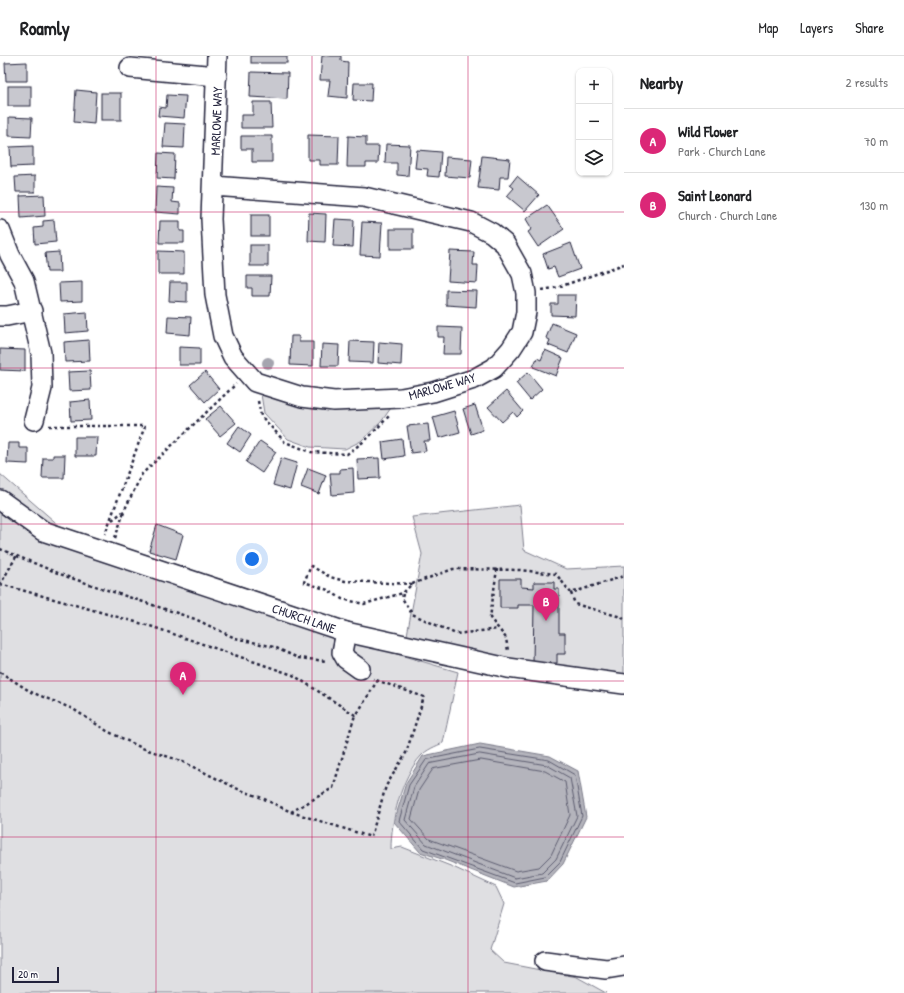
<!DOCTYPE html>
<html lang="en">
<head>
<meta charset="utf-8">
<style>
  :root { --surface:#fff; --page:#f2f2f2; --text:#202124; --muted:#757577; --line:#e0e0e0; --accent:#db2777 }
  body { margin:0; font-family:"Patrick Hand",sans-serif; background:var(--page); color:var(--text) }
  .controls { position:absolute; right:12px; top:12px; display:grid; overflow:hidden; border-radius:8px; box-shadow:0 1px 3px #0004 }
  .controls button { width:36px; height:36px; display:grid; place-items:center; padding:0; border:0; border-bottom:1px solid var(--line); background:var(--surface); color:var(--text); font:20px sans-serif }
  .scale { position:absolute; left:12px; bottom:10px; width:47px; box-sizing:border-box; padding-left:4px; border:2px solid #22223b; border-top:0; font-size:11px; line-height:14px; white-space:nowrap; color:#22223b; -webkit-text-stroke:3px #fff; paint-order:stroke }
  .you { position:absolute; left:252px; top:503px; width:14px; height:14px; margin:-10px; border:3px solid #fff; border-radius:50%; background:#1a73e8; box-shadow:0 0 0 6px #1a73e833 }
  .badge { display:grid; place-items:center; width:26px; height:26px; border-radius:50%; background:var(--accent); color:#fff; font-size:13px; font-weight:700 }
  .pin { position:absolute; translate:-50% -33px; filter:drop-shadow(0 1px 2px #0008) }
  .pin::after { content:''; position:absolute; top:21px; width:14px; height:12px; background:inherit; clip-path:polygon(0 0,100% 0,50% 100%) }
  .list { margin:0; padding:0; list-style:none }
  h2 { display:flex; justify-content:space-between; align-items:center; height:52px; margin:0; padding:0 16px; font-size:17px }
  h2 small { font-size:13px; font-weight:400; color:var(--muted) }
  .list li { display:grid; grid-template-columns:26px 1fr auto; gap:12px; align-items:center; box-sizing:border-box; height:64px; padding:0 16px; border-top:1px solid var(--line) }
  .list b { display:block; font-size:15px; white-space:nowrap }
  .list p { margin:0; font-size:13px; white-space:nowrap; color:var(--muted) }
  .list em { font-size:13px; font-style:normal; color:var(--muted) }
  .icon { flex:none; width:22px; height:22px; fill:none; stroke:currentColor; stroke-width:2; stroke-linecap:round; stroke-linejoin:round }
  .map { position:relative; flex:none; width:624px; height:937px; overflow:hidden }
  header { display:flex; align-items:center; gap:24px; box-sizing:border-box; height:56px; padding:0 20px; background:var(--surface); border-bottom:1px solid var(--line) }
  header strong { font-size:19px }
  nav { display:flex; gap:22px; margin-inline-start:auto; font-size:14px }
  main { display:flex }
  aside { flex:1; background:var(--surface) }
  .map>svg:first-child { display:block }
  .green { fill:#dfdfe2; stroke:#80808e }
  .water { fill:#b4b4bc; stroke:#7a7a88 }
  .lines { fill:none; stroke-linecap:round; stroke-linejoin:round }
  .shore { stroke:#5c5c6f; stroke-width:1 }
  .building { fill:#c8c8cf; stroke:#22223b }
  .minor-casing { stroke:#22223b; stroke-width:22 }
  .path { stroke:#22223b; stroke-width:2.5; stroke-dasharray:3 3; stroke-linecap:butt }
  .minor { stroke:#fff; stroke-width:19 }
  .tree { fill:#a5a5af }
  .grid { fill:none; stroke:#c2185b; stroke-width:1; stroke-opacity:0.55 }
  .labels { text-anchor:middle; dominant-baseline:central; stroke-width:4; stroke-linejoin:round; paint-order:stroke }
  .street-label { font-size:13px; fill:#22223b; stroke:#fff }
</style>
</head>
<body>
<header>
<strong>Roamly</strong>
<nav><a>Map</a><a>Layers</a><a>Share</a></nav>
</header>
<main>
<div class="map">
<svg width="624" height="937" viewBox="0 0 624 937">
  <rect width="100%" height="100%" fill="#fff"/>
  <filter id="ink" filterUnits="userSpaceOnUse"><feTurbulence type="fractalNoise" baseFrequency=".025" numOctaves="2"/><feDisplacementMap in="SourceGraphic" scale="8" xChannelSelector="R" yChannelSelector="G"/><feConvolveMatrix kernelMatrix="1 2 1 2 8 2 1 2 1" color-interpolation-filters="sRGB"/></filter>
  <g filter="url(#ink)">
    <!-- green -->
    <g class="green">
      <path d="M260,332L393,349L381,366L361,385L345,393L310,391L288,383L264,357Z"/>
      <path d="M0,418L62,472L278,563L458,616L443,687C436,690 426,694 421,700C401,722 391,764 391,793L402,791L453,811L496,831L504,848L490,894L504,907L577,921L606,937H0Z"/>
      <path d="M520,449L524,494L566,513L624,510V623L474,597L407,579L422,498L412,461Z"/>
    </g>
    <!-- water -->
    <path class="water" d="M480,688L550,700L578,715L586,761L563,808L547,825L514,831L445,804L420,796L394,766L406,727L423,700Z"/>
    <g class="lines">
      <!-- shore -->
      <g class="shore">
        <path d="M480,693L549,704L575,719L582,760L560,806L545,821L515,827L423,793L399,765L409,729L426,704Z"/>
        <path d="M480,698L547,709L570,722L577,760L556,803L542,817L515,822L426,788L405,764L414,731L429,708Z"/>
        <path d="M481,704L545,715L565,726L570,759L551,799L539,811L516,815L429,783L411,763L419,734L433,713Z"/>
      </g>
    </g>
    <!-- building -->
    <g class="building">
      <rect x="251" y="0" width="36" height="7"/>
      <path d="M322,0H341V5L348,6L347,42L328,40L330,24H320Z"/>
      <path d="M27,6V25H6L5,7Z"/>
      <path d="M251,16L288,17L287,43L250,41Z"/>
      <path d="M354,27H372L371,45L353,44Z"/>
      <rect x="8" y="30" width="23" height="20"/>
      <path d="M76,34L96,36L94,68L74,66Z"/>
      <rect x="101" y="37" width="20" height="27"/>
      <path d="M167,39L186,40L184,62L158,60L159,51L166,52Z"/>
      <path d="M253,46H271L272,72H241V59H253Z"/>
      <path d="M9,61L32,62L31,81L9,80Z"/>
      <path d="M165,67L185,68L184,92L163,91Z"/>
      <path d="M308,79L339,80L338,109H320V104H308Z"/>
      <path d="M241,80H272V106H252V93H241Z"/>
      <path d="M348,80L366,81V90H379L378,107H366V111H347Z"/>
      <path d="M386,88L410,89L408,120L397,119V107H385Z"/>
      <path d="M33,90V110L11,111L10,91Z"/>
      <path d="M417,94L441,96L439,121L427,120L428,113L415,112Z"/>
      <path d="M158,97L175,98L174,123L157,122Z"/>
      <path d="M482,100L510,103L508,121H500L499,134L478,132Z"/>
      <path d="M446,101L472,103L470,122L445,120Z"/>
      <path d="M35,120V136H16L15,121Z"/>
      <path d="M517,120L539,139L525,155L507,140L514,132L510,129Z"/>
      <path d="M156,131L173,132L172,146L180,147V158L155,156Z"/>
      <path d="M44,139L45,160L21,162L20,140Z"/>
      <path d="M547,149L564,173L538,191L528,176L532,173L526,163Z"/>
      <path d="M309,157L326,158L325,186L308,185Z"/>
      <rect x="251" y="159" width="18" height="21"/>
      <path d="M335,163L354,164L353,191L333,190Z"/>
      <path d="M54,164L56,186L35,188L34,172L43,171V165Z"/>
      <path d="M160,165H180V175H184V187H159Z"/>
      <path d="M362,166L382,167L380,200L360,199Z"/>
      <rect x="390" y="173" width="23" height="20"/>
      <path d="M571,187L580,213L558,221L554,211L548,213L543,198Z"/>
      <rect x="250" y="189" width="18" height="21"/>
      <path d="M158,195L184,196V218H158Z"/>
      <path d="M450,195L474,196L473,209H478L477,227L448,225Z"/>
      <path d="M59,196L60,216H47L45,197Z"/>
      <path d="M247,220H271L270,240H252V232H247Z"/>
      <path d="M82,226V245L60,246L59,227Z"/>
      <path d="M170,226H187V246L169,245Z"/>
      <path d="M446,234L477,235L476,251L446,249Z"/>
      <path d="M558,239H576L575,260L551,259V248H558Z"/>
      <path d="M87,256L88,275L65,277L64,258Z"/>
      <path d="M168,260L191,261L190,279L167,277Z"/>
      <path d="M552,267L576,277L568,297L548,289L550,284L546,282Z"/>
      <path d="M438,271L462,272L461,298H443L444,281H438Z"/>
      <path d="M291,280H299V286H313V310L290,309Z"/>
      <path d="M89,284L90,305L65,306L64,286Z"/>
      <path d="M350,285L374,286L373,307L349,306Z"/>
      <path d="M379,286L402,288L401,309L378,307Z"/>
      <path d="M322,288L339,289L338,310H321Z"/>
      <path d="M179,291L200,292V309H179Z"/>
      <path d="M0,293L25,294V315L0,314Z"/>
      <path d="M545,294L563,302L556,320L533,311L537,302L541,304Z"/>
      <path d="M90,315L91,334L69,335L68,316Z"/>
      <path d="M205,316L219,333L205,346L190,329Z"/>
      <path d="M528,316L542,333L530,344L516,327Z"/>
      <path d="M506,335L523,355L517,361L513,356L502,366L488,351Z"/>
      <path d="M90,344L91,364L71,365L70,346Z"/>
      <path d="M475,349L483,374L471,378L463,353Z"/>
      <path d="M221,350L236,367L220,380L205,363Z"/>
      <path d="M454,355L460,376L439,382L433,361Z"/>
      <path d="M428,368L430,385H424L426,395L411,397L407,370Z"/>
      <path d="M239,370L251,379L240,396L227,387Z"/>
      <path d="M75,381H97L96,400H75Z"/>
      <path d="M402,383L404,400L384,403L382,386Z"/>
      <path d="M260,385L276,396L262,417L246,406Z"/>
      <path d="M8,387H19V392H28V408L7,407Z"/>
      <path d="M53,399H65L64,422H42L43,402H53Z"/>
      <path d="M281,402L297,407L290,434L273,429Z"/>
      <path d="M379,402L380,422L358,423L357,403Z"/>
      <path d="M308,412L326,419L319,438L301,431Z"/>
      <path d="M353,412L354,437L332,439L330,417H340V413Z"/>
      <path d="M157,469L183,479L176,503L149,495Z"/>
      <path d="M500,523H521V531L534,532V526H554V533H559V577H565V598H557V607H533L534,549H518V552H500Z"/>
    </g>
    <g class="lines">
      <!-- minor casing -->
      <g class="minor-casing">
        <g id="minor">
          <path d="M130,12L217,20"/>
          <path d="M213,130L364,141L471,166L492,177L505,188L522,218L526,237V256L522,276L511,293L494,312L474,323L433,336L401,342L334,345L302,341L255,326L233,301L223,280L215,239L211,163L217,0"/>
          <path d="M0,174L10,199L24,225L41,297L42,332L34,364"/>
          <path d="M0,260H7L32,255"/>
          <path d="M0,444L43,475L346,576L508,612L624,628"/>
          <path d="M346,576L342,596L346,603L360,613"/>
          <path d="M545,905L606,913L624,910"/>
        </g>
      </g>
      <!-- path -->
      <g class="path">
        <path d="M542,234L559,231L624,208"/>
        <path d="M258,345L261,360L285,386L311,396L347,398L367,383L390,359"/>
        <path d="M49,370H145L105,478"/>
        <path d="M112,464L124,455L142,418L236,328"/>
        <path d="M115,482L124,456"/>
        <path d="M0,493L65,520L195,563L235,582L274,591L298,602L327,605"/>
        <path d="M497,513L490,562L506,582L508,595"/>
        <path d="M0,528L150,570L293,619L355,659L357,658L377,625"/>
        <path d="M412,528L345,525L330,521L311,510L304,526L328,534L342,543L364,548L403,537L412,528L453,513L520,514L556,518L571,537L624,520"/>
        <path d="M0,529L17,499"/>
        <path d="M571,537L575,548L621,561L624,563"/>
        <path d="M403,538L402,542L412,558L456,578L498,573"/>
        <path d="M0,616L31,636L73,653L107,675L142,692L181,705L238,733L262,742L291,756L371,781L386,730L406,697L424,641L373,623"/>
        <path d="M291,756L333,732L355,659"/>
      </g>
      <!-- minor -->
      <use href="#minor" class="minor"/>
    </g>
    <!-- trees -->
    <circle class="tree" cx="268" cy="307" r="6"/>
  </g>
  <!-- grid -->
  <path class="grid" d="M156,0V937M312,0V937M468,0V937M0,156H624M0,312H624M0,468H624M0,625H624M0,781H624"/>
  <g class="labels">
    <!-- street labels -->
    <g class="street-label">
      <text transform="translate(216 65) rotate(-88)">MARLOWE WAY</text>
      <text transform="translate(442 330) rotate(-16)">MARLOWE WAY</text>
      <text transform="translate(304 562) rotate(19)">CHURCH LANE</text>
    </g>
  </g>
</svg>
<div class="controls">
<button>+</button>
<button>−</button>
<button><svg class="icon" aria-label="layers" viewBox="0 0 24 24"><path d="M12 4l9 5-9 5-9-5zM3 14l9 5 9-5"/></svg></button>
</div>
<div class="scale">20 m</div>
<div class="you"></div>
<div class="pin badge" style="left:183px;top:639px">A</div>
<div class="pin badge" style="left:546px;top:565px">B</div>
</div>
<aside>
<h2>Nearby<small>2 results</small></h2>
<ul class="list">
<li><span class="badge">A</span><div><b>Wild Flower</b><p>Park · Church Lane</p></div><em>70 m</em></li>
<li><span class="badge">B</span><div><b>Saint Leonard</b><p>Church · Church Lane</p></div><em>130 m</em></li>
</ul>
</aside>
</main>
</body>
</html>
